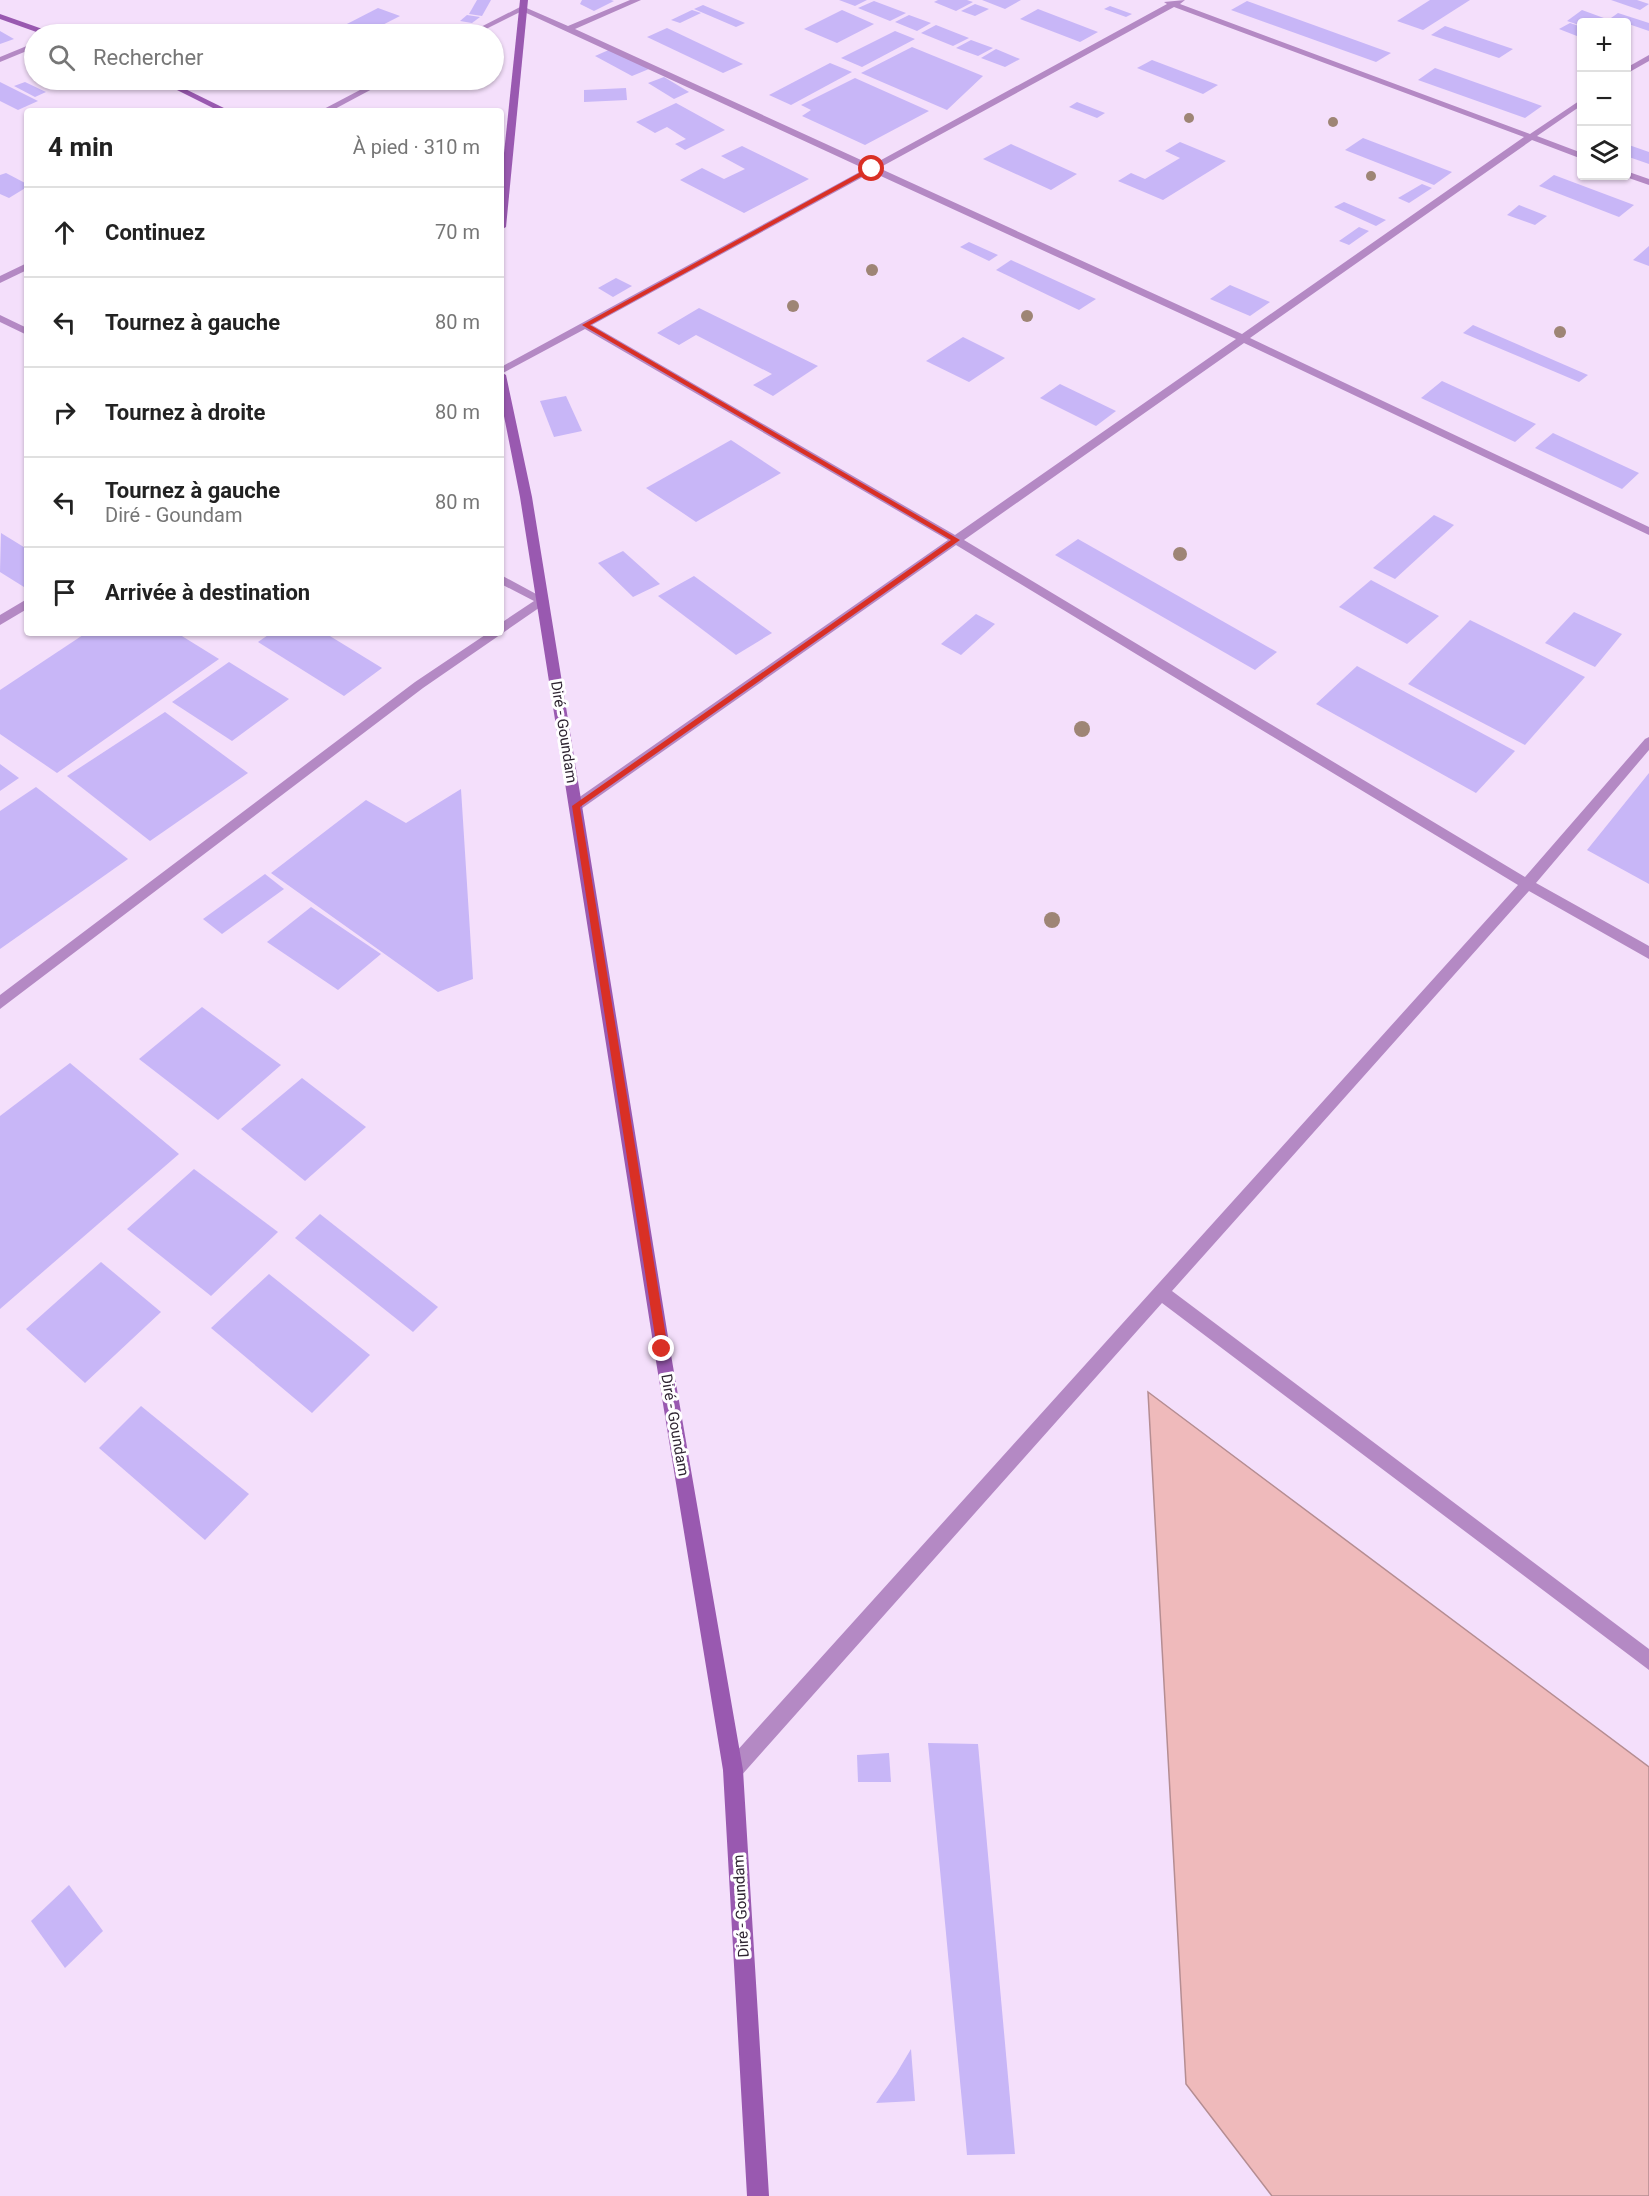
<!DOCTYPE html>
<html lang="fr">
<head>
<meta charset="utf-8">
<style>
  :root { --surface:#fff; --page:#f2f2f2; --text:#222; --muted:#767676; --line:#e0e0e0 }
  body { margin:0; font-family:Roboto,sans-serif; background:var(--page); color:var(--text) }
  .controls { position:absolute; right:18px; top:18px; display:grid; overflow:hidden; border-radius:6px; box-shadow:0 2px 4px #0004 }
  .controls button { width:54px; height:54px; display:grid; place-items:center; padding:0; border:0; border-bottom:2px solid var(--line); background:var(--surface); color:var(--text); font:30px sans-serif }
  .stop { position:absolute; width:18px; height:18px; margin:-14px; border:4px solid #d93025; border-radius:50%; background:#fff }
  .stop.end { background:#d93025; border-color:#fff; box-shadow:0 2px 6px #0008 }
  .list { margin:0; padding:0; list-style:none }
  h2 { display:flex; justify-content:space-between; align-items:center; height:78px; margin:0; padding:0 24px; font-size:26px }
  h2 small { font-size:20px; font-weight:400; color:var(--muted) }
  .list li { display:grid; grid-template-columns:39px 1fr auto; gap:18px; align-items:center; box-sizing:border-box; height:90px; padding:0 24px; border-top:2px solid var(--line) }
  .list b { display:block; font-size:22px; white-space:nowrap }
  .list p { margin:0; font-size:20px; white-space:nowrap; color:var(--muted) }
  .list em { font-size:20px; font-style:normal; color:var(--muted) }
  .icon { flex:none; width:33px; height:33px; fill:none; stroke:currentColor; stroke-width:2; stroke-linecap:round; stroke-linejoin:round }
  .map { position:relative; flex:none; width:1649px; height:2196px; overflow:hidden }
  .search { position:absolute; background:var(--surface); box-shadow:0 2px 4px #0004; left:24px; top:24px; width:480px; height:66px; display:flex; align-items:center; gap:15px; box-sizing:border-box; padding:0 21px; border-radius:33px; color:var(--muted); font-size:22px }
  .panel { position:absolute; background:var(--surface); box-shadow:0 2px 4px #0004; left:24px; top:108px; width:480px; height:528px; border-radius:6px }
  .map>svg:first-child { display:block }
  .water { fill:#efbabb; stroke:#b58d92; stroke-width:1.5 }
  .building { fill:#c8b6f7 }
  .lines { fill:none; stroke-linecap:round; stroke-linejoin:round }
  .minor { fill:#b489c4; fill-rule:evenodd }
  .secondary { fill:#9959b0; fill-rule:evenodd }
  .tree { fill:#9e8575 }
  .route { fill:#d93025 }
  .labels { text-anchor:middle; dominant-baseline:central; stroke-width:6; stroke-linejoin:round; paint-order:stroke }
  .street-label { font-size:15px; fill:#2e2431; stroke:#fff }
</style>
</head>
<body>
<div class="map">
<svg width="1649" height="2196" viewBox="0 0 1649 2196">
  <rect width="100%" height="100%" fill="#f4dffb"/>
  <!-- water -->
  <path class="water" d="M1148,1392L1649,1767V2196H1272L1186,2084Z"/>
  <!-- building -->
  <g class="building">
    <path d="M477,0H491L482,16L469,14Z"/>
    <path d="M582,0H611L614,1L594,11L580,4Z"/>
    <path d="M839,0H867L855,6Z"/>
    <path d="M938,0H967L973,2L956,11L934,2Z"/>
    <path d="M982,0H1021L1005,9Z"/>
    <path d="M1430,0H1470L1423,30L1397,21Z"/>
    <path d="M1611,0H1637L1649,4L1640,10Z"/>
    <path d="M874,1L906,13L890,21L858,8Z"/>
    <path d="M1247,1L1391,53L1376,62L1231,10Z"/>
    <path d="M975,4L989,9L975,16L961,11Z"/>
    <path d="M703,5L745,23L736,27L694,9Z"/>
    <path d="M1110,6L1132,14L1126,17L1104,9Z"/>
    <path d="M378,8L400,16L365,34L343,26Z"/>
    <path d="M1038,9L1098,32L1080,42L1020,19Z"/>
    <path d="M692,10L701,13L680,23L671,20Z"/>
    <path d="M842,10L874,24L837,43L804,29Z"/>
    <path d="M1582,10L1612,21L1582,22V26L1567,21Z"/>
    <path d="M1618,13L1649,23V31L1611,18Z"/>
    <path d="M467,15L480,17L472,23L460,21Z"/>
    <path d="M909,15L931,23L917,31L895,22Z"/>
    <path d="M1570,23L1582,27V38L1559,29Z"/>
    <path d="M107,25L127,33L105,34L95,30Z"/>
    <path d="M936,25L969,38L953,46L921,33Z"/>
    <path d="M1445,26L1513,49L1499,58L1431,35Z"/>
    <path d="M667,28L743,64L723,73L647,37Z"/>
    <path d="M0,31L14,39L0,44Z"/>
    <path d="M895,31L915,39L862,67L841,58Z"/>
    <path d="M971,40L993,48L978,56L956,48Z"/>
    <path d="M912,47L983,76L947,110L861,73Z"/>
    <path d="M611,49L649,69L632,76L595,56Z"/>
    <path d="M996,49L1020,59L1005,67L981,58Z"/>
    <path d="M1152,60L1218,85L1203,94L1137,68Z"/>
    <path d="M830,63L852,72L791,105L769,95Z"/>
    <path d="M1435,68L1542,106L1525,118L1418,80Z"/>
    <path d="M664,77L689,92L674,99L648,83Z"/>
    <path d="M855,78L929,111L865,145L802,116L811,110L801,105Z"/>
    <path d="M0,82L38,101L18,110L0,101Z"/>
    <path d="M25,82L46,92L35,97L14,86Z"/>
    <path d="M626,88L627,100L584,102V90Z"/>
    <path d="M1077,102L1105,113L1097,118L1069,107Z"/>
    <path d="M676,103L725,130L685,150L675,144L686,139L667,127L655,133L636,122Z"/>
    <path d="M1363,138L1452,172L1434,185L1345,150Z"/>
    <path d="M1180,142L1226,161L1163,200L1118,181L1131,173L1145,179L1180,158L1165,151Z"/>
    <path d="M1011,144L1077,174L1051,190L983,159Z"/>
    <path d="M1626,144L1649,152V164L1626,156Z"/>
    <path d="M742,146L809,179L744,213L680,180L702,168L724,179L745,169L721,156Z"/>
    <path d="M6,173L27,184V187L9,198L0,194V175Z"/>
    <path d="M1554,175L1634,205L1619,217L1539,186Z"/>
    <path d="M1422,184L1432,188L1409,203L1398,198Z"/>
    <path d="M1344,202L1386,220L1376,226L1334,207Z"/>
    <path d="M1519,205L1547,216L1535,225L1507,215Z"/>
    <path d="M1359,227L1369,231L1349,245L1339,241Z"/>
    <path d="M969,242L998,255L989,261L960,247Z"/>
    <path d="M1649,246V266L1633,260Z"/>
    <path d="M1011,260L1096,299L1079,310L996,270Z"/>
    <path d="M616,278L632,286L613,297L598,288Z"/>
    <path d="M1230,285L1270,302L1250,316L1210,299Z"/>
    <path d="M699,308L818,366L773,396L753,385L772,374L696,335L679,345L657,333Z"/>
    <path d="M1473,325L1588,375L1579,382L1463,333Z"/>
    <path d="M963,337L1005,358L969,382L926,361Z"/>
    <path d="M1442,381L1536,424L1515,442L1421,398Z"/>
    <path d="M1060,384L1116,411L1096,426L1040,398Z"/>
    <path d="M566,396L582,431L554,437L540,401Z"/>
    <path d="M1553,433L1639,473L1622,489L1535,448Z"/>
    <path d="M731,440L781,473L696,522L646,488Z"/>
    <path d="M1434,515L1454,525L1395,579L1373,568Z"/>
    <path d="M1,533L27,549V586L24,587L0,572Z"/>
    <path d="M1078,539L1277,652L1255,670L1055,555Z"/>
    <path d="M623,551L660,584L633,597L598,563Z"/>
    <path d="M694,576L772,633L736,655L658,596Z"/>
    <path d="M1371,580L1439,616L1407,644L1339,607Z"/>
    <path d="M1574,612L1622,634L1595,667L1545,643Z"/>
    <path d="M976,614L995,624L961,655L941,644Z"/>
    <path d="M1470,620L1585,677L1525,745L1408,684Z"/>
    <path d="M86,633H177L219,659L57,773L0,734V690Z"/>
    <path d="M271,633H325L382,668L344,696L258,642Z"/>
    <path d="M229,662L289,699L232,741L172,702Z"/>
    <path d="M1357,666L1515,751L1476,793L1316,704Z"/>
    <path d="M165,712L248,773L150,841L67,776Z"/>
    <path d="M0,764L19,778L0,791Z"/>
    <path d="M1649,773V884L1587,850Z"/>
    <path d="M36,787L128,859L0,949V811Z"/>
    <path d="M461,789L473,979L438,992L271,873L366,800L406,823Z"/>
    <path d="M265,874L284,889L222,934L203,919Z"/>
    <path d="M311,907L381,954L338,990L267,942Z"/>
    <path d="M202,1007L281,1065L218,1120L139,1059Z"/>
    <path d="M70,1063L179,1154L0,1309V1116Z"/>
    <path d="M302,1078L366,1127L305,1181L241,1129Z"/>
    <path d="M194,1169L278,1232L211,1296L127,1229Z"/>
    <path d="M320,1214L438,1307L413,1332L295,1238Z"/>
    <path d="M101,1262L161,1312L85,1383L26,1329Z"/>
    <path d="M269,1274L370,1355L312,1413L211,1328Z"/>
    <path d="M141,1406L249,1494L205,1540L99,1448Z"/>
    <path d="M928,1743L978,1744L1015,2154L967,2155Z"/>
    <path d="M889,1753L891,1782H858L857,1755Z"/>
    <path d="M69,1885L103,1931L65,1968L31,1921Z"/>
    <path d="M911,2049L915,2101L876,2103L896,2074Z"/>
  </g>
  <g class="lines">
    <!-- minor -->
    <g class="minor">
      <path d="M630,0H641L575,29L872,165L1167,4L1164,2L1185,0L1180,4L1530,134L1582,99V105L1537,136L1582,153V159L1532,140L1250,338L1649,527V535L1244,343L964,540L1525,877L1645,739L1649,737V750L1536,883L1649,946V959L1529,891L1172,1291L1649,1649V1670L1162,1303L740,1777L733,1780L726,1777L723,1770L726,1763L1518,885L956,545L581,809H571L569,806L571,803L948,540L585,329L501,374V367L865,169L522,11L476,34H467L522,6L568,26ZM1174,7L1524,137L1242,334L879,168ZM872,172L1236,339L955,535L592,325Z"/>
      <path d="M34,43V48L0,62V57Z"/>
      <path d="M1649,55V61L1626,74V68Z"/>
      <path d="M379,80H389L331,111H320Z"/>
      <path d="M1626,171L1649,179V185L1623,176H1626Z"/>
      <path d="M27,263V270L0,283V276Z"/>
      <path d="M0,315L27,328V335L0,322Z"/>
      <path d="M501,575L549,601L423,688L0,1009V995L415,682L488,633H501V623L534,601L501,584Z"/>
      <path d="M27,599V609L0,625V615Z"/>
    </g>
    <!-- secondary -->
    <g class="secondary">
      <path d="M520,0H528L506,227L501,230V182Z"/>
      <path d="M0,14L51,32L52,34H42L0,19Z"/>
      <path d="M157,80H167L230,111H219Z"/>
      <path d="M501,372L506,375L532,497L670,1349L743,1770L769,2196H747L723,1770L654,1349L520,497L501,401Z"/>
    </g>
  </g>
  <!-- trees -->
  <g class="tree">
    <circle cx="1189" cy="118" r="5"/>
    <circle cx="1333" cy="122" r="5"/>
    <circle cx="1371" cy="176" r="5"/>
    <circle cx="872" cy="270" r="6"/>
    <circle cx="793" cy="306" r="6"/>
    <circle cx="1027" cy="316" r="6"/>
    <circle cx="1560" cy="332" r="6"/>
    <circle cx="1180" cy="554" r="7"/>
    <circle cx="1082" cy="729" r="8"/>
    <circle cx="1052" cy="920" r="8"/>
  </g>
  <!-- route -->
  <path class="route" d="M870,167L875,169L590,325L960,540L580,807L668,1349L662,1354L657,1349L572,806L951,540L582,325Z"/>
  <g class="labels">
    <!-- street labels -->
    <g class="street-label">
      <text transform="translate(564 732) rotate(81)">Diré - Goundam</text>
      <text transform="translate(675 1425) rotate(80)">Diré - Goundam</text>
      <text transform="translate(741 1906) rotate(-93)">Diré - Goundam</text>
    </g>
  </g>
</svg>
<div class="controls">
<button>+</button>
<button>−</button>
<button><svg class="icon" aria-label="layers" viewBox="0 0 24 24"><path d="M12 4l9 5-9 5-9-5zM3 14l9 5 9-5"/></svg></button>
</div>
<div class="stop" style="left:872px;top:169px"></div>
<div class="stop end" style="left:662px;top:1349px"></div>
<div class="search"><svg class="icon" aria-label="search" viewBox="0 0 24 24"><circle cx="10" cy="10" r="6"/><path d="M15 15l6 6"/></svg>Rechercher</div>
<section class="panel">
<h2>4 min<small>À pied · 310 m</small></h2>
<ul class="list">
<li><svg class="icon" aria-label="ahead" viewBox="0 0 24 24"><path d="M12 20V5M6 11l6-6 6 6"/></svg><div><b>Continuez</b></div><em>70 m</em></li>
<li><svg class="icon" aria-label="left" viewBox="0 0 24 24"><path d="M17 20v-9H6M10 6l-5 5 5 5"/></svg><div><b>Tournez à gauche</b></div><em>80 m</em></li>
<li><svg class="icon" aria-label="right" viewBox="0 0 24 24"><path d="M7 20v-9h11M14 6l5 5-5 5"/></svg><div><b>Tournez à droite</b></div><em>80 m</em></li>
<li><svg class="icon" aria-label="left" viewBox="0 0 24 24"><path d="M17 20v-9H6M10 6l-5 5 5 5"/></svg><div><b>Tournez à gauche</b><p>Diré - Goundam</p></div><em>80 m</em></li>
<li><svg class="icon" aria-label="arrive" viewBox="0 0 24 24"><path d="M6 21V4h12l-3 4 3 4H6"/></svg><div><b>Arrivée à destination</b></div></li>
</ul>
</section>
</div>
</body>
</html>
